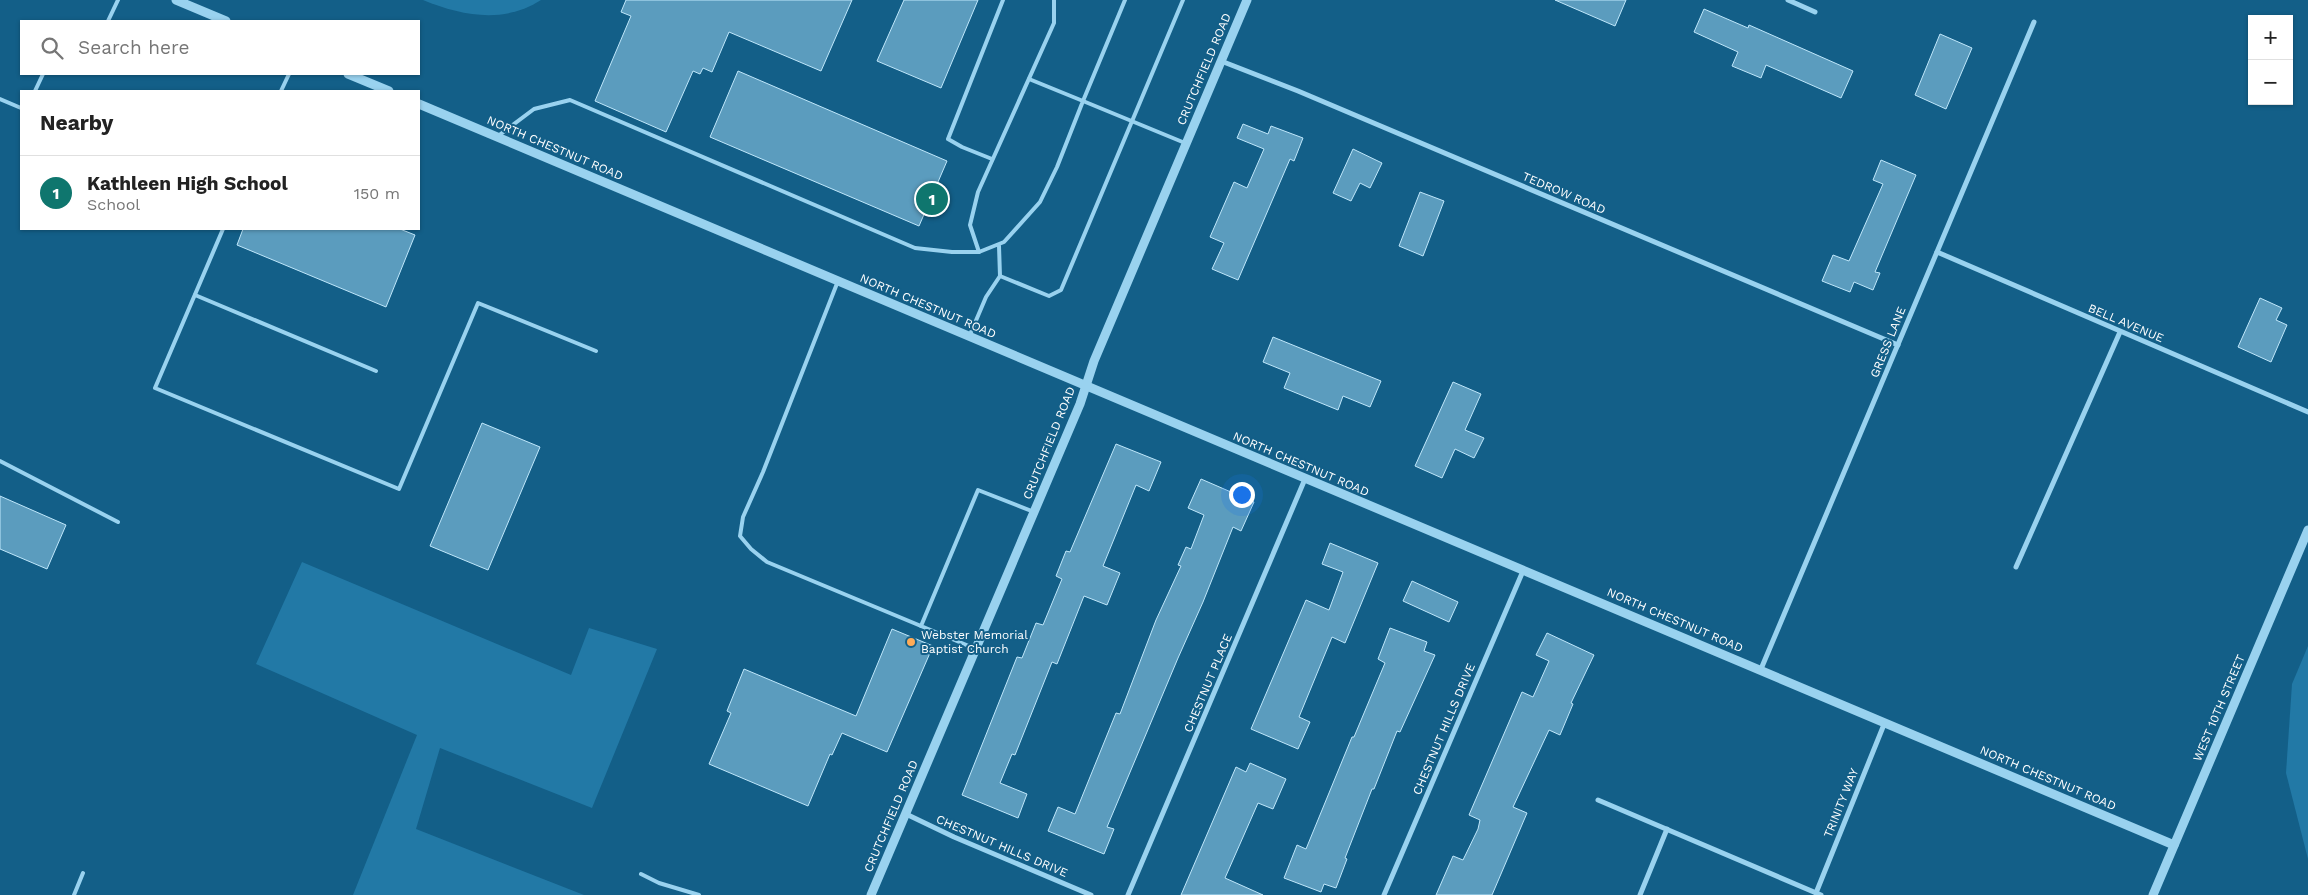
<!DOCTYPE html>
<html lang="en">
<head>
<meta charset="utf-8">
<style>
  :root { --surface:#fff; --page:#f2f2f2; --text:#222; --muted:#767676; --line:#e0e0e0; --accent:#0f766e }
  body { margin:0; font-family:"Work Sans",sans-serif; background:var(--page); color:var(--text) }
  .controls { position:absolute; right:15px; top:15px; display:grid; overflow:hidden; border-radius:0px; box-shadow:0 1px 4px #0004 }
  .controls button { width:45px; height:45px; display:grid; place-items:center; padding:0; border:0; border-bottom:1px solid var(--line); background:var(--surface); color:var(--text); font:25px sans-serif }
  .you { position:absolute; left:1241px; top:494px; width:18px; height:18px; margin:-12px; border:4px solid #fff; border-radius:50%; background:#1a73e8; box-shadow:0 0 0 8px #1a73e833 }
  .badge { display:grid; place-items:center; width:32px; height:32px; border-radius:50%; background:var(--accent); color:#fff; font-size:16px; font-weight:700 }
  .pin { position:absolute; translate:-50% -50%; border:2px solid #fff; box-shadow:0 1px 5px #0006 }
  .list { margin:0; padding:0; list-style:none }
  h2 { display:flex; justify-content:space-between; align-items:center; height:65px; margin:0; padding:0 20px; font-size:21px }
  h2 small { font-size:16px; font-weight:400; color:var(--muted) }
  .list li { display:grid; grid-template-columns:32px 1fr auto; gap:15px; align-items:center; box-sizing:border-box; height:75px; padding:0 20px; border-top:1px solid var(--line) }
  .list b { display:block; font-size:19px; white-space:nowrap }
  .list p { margin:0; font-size:16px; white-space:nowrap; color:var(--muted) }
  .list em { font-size:16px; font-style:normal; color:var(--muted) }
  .icon { flex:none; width:28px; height:28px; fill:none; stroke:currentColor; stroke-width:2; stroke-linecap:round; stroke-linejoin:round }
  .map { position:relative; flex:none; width:2308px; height:895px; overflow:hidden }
  .search { position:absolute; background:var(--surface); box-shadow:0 1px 4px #0004; left:20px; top:20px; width:400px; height:55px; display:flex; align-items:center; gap:12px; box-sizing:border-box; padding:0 18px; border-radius:0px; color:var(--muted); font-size:19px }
  .panel { position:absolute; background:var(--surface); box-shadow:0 1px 4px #0004; left:20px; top:90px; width:400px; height:140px; border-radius:0px }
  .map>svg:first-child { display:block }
  .green { fill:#2279a6 }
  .building { fill:#5b9cbe; stroke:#bfe7fb }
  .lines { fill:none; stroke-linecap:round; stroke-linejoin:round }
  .service { stroke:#99d2ef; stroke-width:4 }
  .minor { stroke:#99d2ef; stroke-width:5 }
  .tertiary { stroke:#99d2ef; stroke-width:9 }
  .poi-dot { fill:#ffab57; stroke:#135f88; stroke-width:2 }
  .labels { text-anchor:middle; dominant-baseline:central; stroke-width:4; stroke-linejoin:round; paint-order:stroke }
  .street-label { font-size:12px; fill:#fff; stroke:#135f88 }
  .poi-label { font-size:12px; fill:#fff; stroke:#135f88; text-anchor:start }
</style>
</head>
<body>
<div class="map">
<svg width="2308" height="895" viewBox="0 0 2308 895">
  <rect width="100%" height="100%" fill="#135f88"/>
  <!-- green -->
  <g class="green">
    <path d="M423,0H541C504,24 462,16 423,0Z"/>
    <path d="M302,562L571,675L589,628L657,649L592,808L440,748L416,829L584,895H353L417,735L256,664Z"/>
    <path d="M2308,646V859L2286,773L2292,684Z"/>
  </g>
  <!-- building -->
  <g class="building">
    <path d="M626,0H852L821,71L729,32L712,72L703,68L700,74L693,71L666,132L595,101L631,16L621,12Z"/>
    <path d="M904,0H978L941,88L877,61Z"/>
    <path d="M1555,0H1626L1615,26Z"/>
    <path d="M1704,9L1748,28L1749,25L1853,71L1841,98L1766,65L1761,78L1732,66L1738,52L1694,32Z"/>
    <path d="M1940,34L1972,48L1946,109L1915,95Z"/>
    <path d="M738,71L947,161L919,226L710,137Z"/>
    <path d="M1243,124L1268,134L1271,126L1303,138L1294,161L1290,159L1238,280L1212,269L1224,243L1210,237L1234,182L1247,188L1264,149L1237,138Z"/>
    <path d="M1353,149L1382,163L1370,188L1360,183L1351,201L1333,193Z"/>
    <path d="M1881,160L1916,175L1875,272L1880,273L1873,290L1854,282L1850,292L1822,281L1833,255L1849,261L1883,184L1873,180Z"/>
    <path d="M1420,192L1444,201L1423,256L1399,246Z"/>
    <path d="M243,229H400L415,235L386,307L237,245Z"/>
    <path d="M2260,298L2282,308L2276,320L2287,325L2271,362L2238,347Z"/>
    <path d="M1273,337L1381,381L1370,407L1343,396L1338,410L1284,388L1290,373L1263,362Z"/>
    <path d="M1453,382L1481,394L1465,430L1484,438L1474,458L1455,449L1442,478L1415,466Z"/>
    <path d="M482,423L540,447L488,570L430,546Z"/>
    <path d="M1116,444L1161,462L1149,491L1136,485L1103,566L1120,573L1107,605L1084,596L1057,664L1052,662L1015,755L1012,754L1000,783L1027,794L1018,818L962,795L1017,657L1022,658L1036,623L1043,625L1062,579L1056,576L1066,551L1070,552Z"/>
    <path d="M1201,479L1254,502L1241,531L1233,527L1203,602L1178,658L1107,827L1114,829L1104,854L1048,831L1058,807L1075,814L1116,713L1120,714L1156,620L1181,566L1178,565L1186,547L1191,549L1204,515L1188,508Z"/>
    <path d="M0,496L66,525L47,569L0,549Z"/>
    <path d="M1330,543L1378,563L1345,643L1332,637L1299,717L1310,722L1298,749L1251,729L1306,600L1329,610L1343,572L1322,564Z"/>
    <path d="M1412,581L1458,602L1449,622L1403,601Z"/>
    <path d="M1390,628L1427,642L1424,651L1435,655L1400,732L1397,731L1374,789H1372L1345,858L1347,859L1336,888L1324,884L1321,892L1284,878L1297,845L1306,849L1352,737H1354L1385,663L1378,659Z"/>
    <path d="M892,629L933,646L887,752L842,733L832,755L830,754L808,806L709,764L731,713L727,711L744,669L856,716Z"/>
    <path d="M1547,633L1594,655L1571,703L1573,704L1560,735L1549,730L1513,807L1527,813L1492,895H1436L1453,856L1463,860L1478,829L1480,820L1469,815L1522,692L1533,697L1549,661L1536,655Z"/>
    <path d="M1250,763L1286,779L1273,809L1258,803L1225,878L1263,895H1181L1236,767L1246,772Z"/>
  </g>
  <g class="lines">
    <!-- service -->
    <g class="service">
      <path d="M1125,0L1083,101L1185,143"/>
      <path d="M108,21L118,0"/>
      <path d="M35,91L43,74"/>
      <path d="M281,91L289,74"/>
      <path d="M0,99L21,108"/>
      <path d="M498,136L534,109L570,100L915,248L952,252H979L1004,242L1040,202L1057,167L1083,101L1029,79"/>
      <path d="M992,159L962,147L948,139L1003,0"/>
      <path d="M223,229L155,388L399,489L478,303L596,351"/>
      <path d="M999,246L1000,276L1049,296L1061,290L1183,0"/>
      <path d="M979,252L970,225L978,192L1054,23V0"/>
      <path d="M838,281L763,472L743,517L740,536L751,549L767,562L921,626"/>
      <path d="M195,295L376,371"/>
      <path d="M969,337L986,297L1000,276"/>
      <path d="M0,461L118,522"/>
      <path d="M976,649L921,626L978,490L1034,512"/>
      <path d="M641,874L659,883L699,895"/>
      <path d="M74,895L83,873"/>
    </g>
    <!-- minor -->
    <g class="minor">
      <path d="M1788,0L1815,12"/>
      <path d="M1221,61L1298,91L1898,345"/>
      <path d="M1937,252L2308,412"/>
      <path d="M2016,567L2120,332"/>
      <path d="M1761,669L2034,22"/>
      <path d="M1598,800L1821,895"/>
      <path d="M906,814L954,837L1091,895"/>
      <path d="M1816,893L1885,722"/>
      <path d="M1128,895L1305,479"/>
      <path d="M1384,895L1523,571"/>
      <path d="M1640,895L1667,829"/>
    </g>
    <!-- tertiary -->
    <g class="tertiary">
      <path d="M176,0L226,21"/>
      <path d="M348,74L389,91"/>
      <path d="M419,104L2174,845"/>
      <path d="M871,895L1080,404L1094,361L1247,0"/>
      <path d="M2153,895L2308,530"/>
    </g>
  </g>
  <!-- markers -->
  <circle class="poi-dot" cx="911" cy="642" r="5"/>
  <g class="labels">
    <!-- street labels -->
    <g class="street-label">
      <text transform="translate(1204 69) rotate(-67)">CRUTCHFIELD ROAD</text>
      <text transform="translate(555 148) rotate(23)">NORTH CHESTNUT ROAD</text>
      <text transform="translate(1564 193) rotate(23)">TEDROW ROAD</text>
      <text transform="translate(928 306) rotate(23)">NORTH CHESTNUT ROAD</text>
      <text transform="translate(2126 323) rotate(23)">BELL AVENUE</text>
      <text transform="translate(1888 342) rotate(-68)">GRESS LANE</text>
      <text transform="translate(1049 443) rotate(-68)">CRUTCHFIELD ROAD</text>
      <text transform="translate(1301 464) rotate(23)">NORTH CHESTNUT ROAD</text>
      <text transform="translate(1675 620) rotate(23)">NORTH CHESTNUT ROAD</text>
      <text transform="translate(1208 683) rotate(-67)">CHESTNUT PLACE</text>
      <text transform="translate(2219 708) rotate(-67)">WEST 10TH STREET</text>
      <text transform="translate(1444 729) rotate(-67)">CHESTNUT HILLS DRIVE</text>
      <text transform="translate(2048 778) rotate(23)">NORTH CHESTNUT ROAD</text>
      <text transform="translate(1841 803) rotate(-68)">TRINITY WAY</text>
      <text transform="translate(891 816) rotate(-67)">CRUTCHFIELD ROAD</text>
      <text transform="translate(1002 846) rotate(23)">CHESTNUT HILLS DRIVE</text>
    </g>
    <!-- poi labels -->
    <g class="poi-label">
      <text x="921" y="635">Webster Memorial<tspan x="921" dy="14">Baptist Church</tspan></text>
    </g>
  </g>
</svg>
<div class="controls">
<button>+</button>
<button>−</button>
</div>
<div class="you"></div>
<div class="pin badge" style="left:932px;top:199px">1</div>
<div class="search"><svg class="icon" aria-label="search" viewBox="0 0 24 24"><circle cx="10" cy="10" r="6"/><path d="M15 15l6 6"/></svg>Search here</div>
<section class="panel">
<h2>Nearby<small></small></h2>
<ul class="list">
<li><span class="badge">1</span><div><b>Kathleen High School</b><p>School</p></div><em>150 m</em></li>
</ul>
</section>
</div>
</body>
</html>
